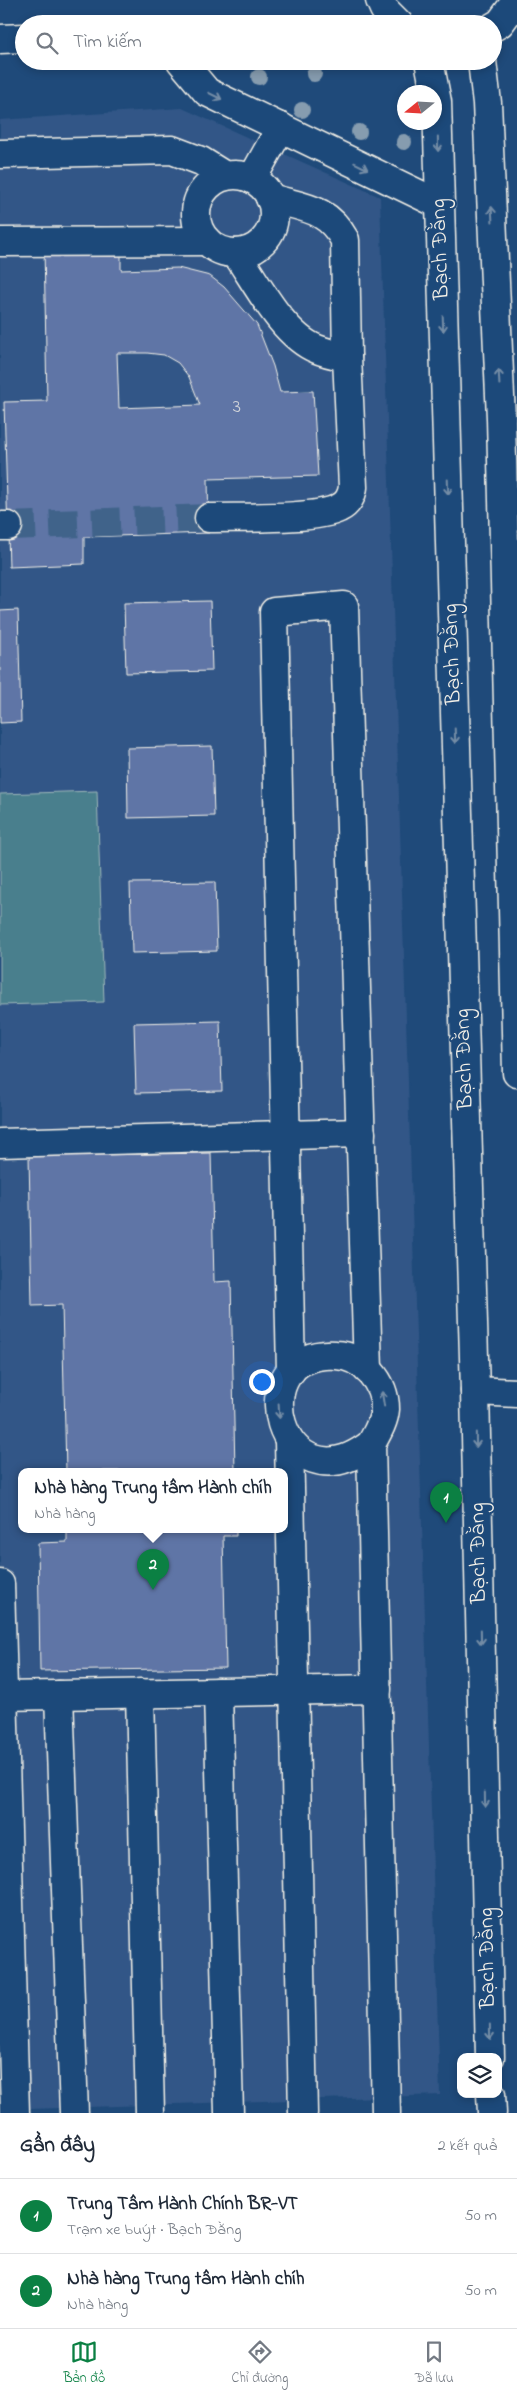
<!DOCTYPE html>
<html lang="vi">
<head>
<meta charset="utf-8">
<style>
  :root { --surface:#fff; --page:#f6f6f7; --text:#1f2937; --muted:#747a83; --line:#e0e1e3; --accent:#0b8043 }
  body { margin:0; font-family:"Indie Flower",sans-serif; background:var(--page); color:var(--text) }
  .controls { position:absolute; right:15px; bottom:15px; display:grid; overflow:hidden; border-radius:10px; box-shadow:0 2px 8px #0003 }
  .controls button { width:45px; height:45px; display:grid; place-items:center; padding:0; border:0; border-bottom:1px solid var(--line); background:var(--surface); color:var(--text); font:25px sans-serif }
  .compass { position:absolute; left:397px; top:85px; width:45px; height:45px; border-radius:50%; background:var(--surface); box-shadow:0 2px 8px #0003; rotate:252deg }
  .you { position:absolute; left:261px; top:1381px; width:18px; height:18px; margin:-12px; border:4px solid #fff; border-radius:50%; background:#1a73e8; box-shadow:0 0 0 8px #1a73e833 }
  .badge { display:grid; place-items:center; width:32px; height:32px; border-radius:50%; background:var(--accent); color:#fff; font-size:16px; font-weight:700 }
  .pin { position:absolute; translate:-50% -41px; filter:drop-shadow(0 1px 2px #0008) }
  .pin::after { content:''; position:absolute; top:26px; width:18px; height:15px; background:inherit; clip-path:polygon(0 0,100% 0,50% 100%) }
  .popup { position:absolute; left:18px; top:1468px; width:270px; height:65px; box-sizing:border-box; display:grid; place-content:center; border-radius:10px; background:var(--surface); filter:drop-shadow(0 1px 4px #0005); font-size:16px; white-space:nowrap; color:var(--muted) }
  .popup b { font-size:19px; color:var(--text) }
  .popup::after { content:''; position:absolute; left:50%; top:100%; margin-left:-10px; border:10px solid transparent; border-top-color:var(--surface) }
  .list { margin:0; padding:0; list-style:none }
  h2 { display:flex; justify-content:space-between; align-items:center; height:65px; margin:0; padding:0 20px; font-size:21px }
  h2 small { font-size:16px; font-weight:400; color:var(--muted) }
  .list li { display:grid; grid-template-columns:32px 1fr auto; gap:15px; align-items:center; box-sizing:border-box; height:75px; padding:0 20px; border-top:1px solid var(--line) }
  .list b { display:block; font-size:19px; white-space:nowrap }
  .list p { margin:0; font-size:16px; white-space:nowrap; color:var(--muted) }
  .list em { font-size:16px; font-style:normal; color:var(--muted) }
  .icon { flex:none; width:28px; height:28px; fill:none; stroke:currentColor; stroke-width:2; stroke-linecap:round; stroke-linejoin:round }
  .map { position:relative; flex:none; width:517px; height:2113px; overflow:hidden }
  .search { position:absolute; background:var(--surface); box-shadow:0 2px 8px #0003; left:15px; right:15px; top:15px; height:55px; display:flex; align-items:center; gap:12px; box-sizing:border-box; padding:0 18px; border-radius:28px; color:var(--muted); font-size:19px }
  .sheet { height:215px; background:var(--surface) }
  nav { display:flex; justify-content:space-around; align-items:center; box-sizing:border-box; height:70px; border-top:1px solid var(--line); background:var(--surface); font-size:14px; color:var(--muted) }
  nav a { display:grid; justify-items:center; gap:2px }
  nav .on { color:var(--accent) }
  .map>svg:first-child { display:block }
  .built { fill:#325787; fill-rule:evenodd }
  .green { fill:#4a7f8d; stroke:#9fb8ba }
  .building { fill:#5f75a6; stroke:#f4f1e8; fill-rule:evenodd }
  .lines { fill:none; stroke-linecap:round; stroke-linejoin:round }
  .minor-tunnel { stroke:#3f638a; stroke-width:28; stroke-dasharray:28 14; stroke-linecap:butt }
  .minor-casing { stroke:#f4f1e8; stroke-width:31 }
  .minor { stroke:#1f4a7a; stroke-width:28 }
  .tree { fill:#869caf }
  .oneway { stroke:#748da6 }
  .labels { text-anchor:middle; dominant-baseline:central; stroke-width:4; stroke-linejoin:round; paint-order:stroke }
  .number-label { font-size:20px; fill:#cfd2d8 }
  .street-label { font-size:22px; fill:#f4f1e8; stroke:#1f4a7a }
</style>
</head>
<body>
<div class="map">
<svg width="517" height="2113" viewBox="0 0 517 2113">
  <rect width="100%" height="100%" fill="#1f4a7a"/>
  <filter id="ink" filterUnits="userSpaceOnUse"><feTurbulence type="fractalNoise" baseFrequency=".02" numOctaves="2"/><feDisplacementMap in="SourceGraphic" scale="10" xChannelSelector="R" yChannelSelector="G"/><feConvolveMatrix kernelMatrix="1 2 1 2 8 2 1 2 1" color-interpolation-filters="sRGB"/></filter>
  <g filter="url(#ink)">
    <!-- built -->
    <path class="built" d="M182,108L380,197L440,2095L0,2110V120ZM22,1471H284V1529H22Z"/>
    <!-- green -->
    <path class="green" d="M97,791L104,1002L0,1005V794Z"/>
    <!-- building -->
    <g class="building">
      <path d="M44,248H121V270L178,268L210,276L224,287L257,325L273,366L280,392L313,391L318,476L208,479L209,533L84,537V564L9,567L4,402L47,401ZM117,353H147L164,355L178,363L189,377L200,405L119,408Z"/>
      <path d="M210,601L212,671L126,673L124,603Z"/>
      <path d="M18,610L21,722L0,723V611Z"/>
      <path d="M212,746L214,816L128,818L127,748Z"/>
      <path d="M215,882L217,951L132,953L130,883Z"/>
      <path d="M220,1021L222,1091L136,1093L134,1023Z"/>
      <path d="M211,1153L214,1282L231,1281L235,1471H66L62,1305L32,1306L29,1156Z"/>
      <path d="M67,1529H236V1536H223L226,1668L40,1671L38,1543L67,1542Z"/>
    </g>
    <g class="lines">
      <!-- minor-tunnel -->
      <path class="minor-tunnel" d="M8,526L209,518"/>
      <!-- minor casing -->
      <g class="minor-casing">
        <g id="minor">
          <path d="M380,0L384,9L399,24"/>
          <path d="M493,27L500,23L517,0"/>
          <path d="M0,39L24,38"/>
          <path d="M181,61L207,92L439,204"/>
          <path d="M429,61L437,102L475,1391L490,2057"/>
          <path d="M482,61L487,103L501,418L517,1073"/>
          <path d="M0,154L172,150L201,161L225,176"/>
          <circle cx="235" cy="214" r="39"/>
          <path d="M252,179L281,127"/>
          <path d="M0,242L207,241"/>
          <path d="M236,253C256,282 283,336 317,349C326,353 337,355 347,357"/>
          <path d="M209,518C239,517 316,520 339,508C348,504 352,495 353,487L347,357L345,240C327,207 304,208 270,198"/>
          <path d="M0,526H8"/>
          <path d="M0,1143L361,1133"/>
          <path d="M291,1371L274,612L344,606L368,1370"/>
          <path d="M475,1391L517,1393"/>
          <path d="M289,1440L303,2113"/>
          <path d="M371,1444C280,1514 236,1349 336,1355C363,1356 385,1382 385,1409C384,1422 377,1433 371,1444L386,2113"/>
          <path d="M0,1584L15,2113"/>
          <path d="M218,1692L229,2113"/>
          <path d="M140,1693L150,2113"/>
          <path d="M59,1695L74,2113"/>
          <path d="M3,1696L377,1689"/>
          <path d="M491,2094L492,2113"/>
        </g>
      </g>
      <!-- minor -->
      <use href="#minor" class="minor"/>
    </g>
    <!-- trees -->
    <g class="tree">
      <circle cx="314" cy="74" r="8"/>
      <circle cx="259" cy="77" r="8"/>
      <circle cx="302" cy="110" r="8"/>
      <circle cx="359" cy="132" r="8"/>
      <circle cx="404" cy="142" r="8"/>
    </g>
    <!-- one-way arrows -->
    <defs><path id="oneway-shaft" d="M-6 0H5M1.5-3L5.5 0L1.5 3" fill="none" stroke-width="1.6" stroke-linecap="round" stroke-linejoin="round" transform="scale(1.25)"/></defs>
    <g class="oneway">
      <use href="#oneway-shaft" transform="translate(215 96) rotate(26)"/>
      <use href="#oneway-shaft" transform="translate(438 144) rotate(89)"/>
      <use href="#oneway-shaft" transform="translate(361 166) rotate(26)"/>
      <use href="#oneway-shaft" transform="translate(492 214) rotate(-93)"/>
      <use href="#oneway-shaft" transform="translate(443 324) rotate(88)"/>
      <use href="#oneway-shaft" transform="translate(499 377) rotate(-93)"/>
      <use href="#oneway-shaft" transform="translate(448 487) rotate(88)"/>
      <use href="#oneway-shaft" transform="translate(455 736) rotate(88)"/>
      <use href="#oneway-shaft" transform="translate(383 1399) rotate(-99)"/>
      <use href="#oneway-shaft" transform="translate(279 1411) rotate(87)"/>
      <use href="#oneway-shaft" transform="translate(476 1440) rotate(89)"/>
      <use href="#oneway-shaft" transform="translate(481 1637) rotate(89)"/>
      <use href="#oneway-shaft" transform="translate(485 1800) rotate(89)"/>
      <use href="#oneway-shaft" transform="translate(490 2032) rotate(89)"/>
    </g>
  </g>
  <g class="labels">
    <!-- number labels -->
    <g class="number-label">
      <text x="237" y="407">3</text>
    </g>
    <!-- street labels -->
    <g class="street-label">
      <text transform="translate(441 249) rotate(-92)">Bạch Đằng</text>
      <text transform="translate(453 654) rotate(-92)">Bạch Đằng</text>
      <text transform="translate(465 1059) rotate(-92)">Bạch Đằng</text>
      <text transform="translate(479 1553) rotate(-91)">Bạch Đằng</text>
      <text transform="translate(488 1958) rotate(-91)">Bạch Đằng</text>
    </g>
  </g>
</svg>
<div class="controls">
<button><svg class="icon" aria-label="layers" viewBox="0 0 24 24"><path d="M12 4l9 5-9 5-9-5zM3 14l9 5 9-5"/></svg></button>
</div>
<svg class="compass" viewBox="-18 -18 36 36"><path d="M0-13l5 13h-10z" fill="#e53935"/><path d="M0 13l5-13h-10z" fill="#747a83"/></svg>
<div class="you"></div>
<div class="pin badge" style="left:446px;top:1523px">1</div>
<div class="pin badge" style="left:153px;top:1590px">2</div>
<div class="popup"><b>Nhà hàng Trung tâm Hành chíh</b>Nhà hàng</div>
<div class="search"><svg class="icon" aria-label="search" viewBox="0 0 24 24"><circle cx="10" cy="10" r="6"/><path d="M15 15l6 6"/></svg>Tìm kiếm</div>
</div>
<section class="sheet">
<h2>Gần đây<small>2 kết quả</small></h2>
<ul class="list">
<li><span class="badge">1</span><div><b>Trung Tâm Hành Chính BR-VT</b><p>Trạm xe buýt · Bạch Đằng</p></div><em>50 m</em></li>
<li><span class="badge">2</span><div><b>Nhà hàng Trung tâm Hành chíh</b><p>Nhà hàng</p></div><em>50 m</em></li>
</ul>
</section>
<nav>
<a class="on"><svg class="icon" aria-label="map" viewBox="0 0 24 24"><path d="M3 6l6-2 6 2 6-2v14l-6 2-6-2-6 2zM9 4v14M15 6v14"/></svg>Bản đồ</a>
<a><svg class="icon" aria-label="directions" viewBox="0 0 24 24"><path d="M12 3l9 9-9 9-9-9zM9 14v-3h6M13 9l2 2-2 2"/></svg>Chỉ đường</a>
<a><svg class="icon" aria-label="saved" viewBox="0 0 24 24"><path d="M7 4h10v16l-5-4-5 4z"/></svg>Đã lưu</a>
</nav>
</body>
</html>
